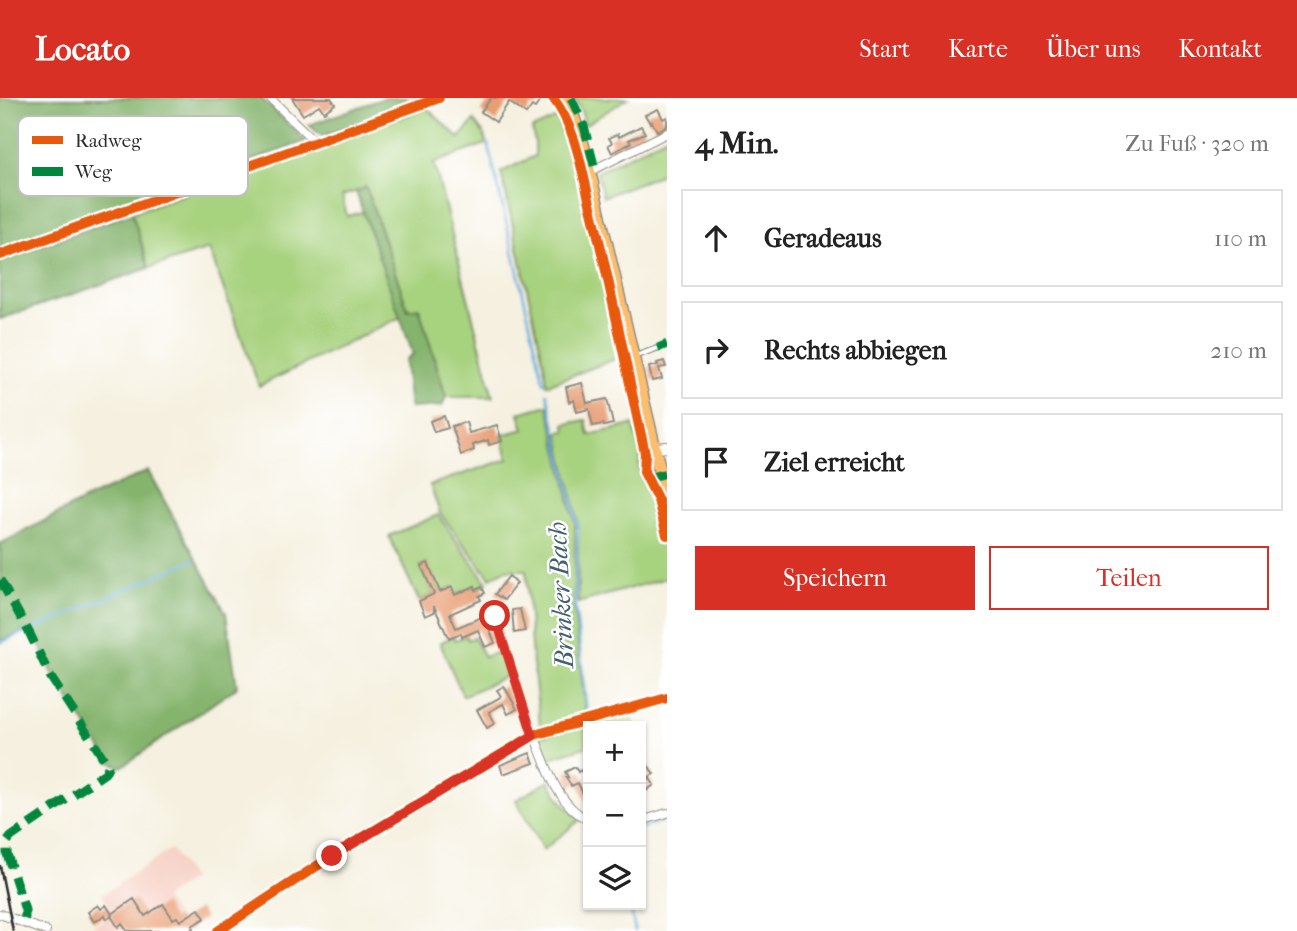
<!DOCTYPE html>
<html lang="de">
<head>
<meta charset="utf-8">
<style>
  :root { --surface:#fff; --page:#f6f6f6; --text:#222; --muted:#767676; --line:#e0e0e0; --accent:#d93025 }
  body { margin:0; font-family:"IM FELL French Canon",serif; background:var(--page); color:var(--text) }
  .controls { position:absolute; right:21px; bottom:21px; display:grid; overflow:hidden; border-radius:0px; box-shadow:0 2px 5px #0004 }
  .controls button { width:63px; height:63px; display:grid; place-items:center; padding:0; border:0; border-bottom:2px solid var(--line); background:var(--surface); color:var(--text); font:35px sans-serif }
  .stop { position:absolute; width:21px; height:21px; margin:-16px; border:5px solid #d93025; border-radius:50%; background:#fff }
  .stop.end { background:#d93025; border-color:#fff; box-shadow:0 2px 7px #0008 }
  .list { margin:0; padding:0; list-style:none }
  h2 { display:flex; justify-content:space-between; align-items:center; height:91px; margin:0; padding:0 28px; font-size:30px }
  h2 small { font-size:23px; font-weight:400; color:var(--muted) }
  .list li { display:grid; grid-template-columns:46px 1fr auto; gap:21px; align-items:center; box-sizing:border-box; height:98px; margin:0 14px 14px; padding:0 14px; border:2px solid var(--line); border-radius:0px }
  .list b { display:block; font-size:26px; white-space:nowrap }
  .list em { font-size:23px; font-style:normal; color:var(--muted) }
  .actions { display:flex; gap:14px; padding:21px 28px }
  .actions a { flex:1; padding:16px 0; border:2px solid var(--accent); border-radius:0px; text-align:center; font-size:24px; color:var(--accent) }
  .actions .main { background:var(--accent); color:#fff }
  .icon { flex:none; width:38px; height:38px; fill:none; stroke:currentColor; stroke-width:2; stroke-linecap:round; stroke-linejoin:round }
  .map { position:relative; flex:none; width:667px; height:833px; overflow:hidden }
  header { display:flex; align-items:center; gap:42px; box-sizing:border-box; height:98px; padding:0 35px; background:var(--accent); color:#fff }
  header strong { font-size:33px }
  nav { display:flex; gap:38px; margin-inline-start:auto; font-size:24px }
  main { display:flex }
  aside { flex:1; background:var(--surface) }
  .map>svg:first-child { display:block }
  .built { fill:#f7d1c6 }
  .green { fill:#a7d27e; stroke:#697e54; stroke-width:2 }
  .forest { fill:#85b46d; stroke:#58704c; stroke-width:2 }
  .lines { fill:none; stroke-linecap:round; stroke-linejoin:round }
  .stream { stroke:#67aede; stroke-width:2.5 }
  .building { fill:#e89e73 }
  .service-casing { stroke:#908e85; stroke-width:7 }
  .minor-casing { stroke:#908e85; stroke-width:10 }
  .tertiary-casing { stroke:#908e85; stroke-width:12 }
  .primary-casing { stroke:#908e85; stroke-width:15 }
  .service { stroke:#fff; stroke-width:4.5 }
  .minor { stroke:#fff; stroke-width:8 }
  .tertiary { stroke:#fff; stroke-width:10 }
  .primary { stroke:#fbbd6e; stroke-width:12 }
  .rail { stroke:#2b2b2b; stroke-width:2.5 }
  .quiet { stroke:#00873e; stroke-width:9; stroke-dasharray:18 9; stroke-linecap:butt }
  .cycleway-casing { stroke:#fff; stroke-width:15 }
  .cycleway { stroke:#e8590c; stroke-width:10 }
  .route { stroke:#d93025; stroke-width:9 }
  .labels { text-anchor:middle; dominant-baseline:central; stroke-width:5; stroke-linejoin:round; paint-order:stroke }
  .water-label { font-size:26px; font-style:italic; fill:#435f73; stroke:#fff }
  .key { fill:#fff; stroke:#bfbfbf; stroke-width:2 }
  .key-label { font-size:19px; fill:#2b2b2b }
</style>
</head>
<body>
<header>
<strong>Locato</strong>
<nav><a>Start</a><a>Karte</a><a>Über uns</a><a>Kontakt</a></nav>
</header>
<main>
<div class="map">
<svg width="667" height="833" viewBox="0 0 667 833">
  <rect width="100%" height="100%" fill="#fff"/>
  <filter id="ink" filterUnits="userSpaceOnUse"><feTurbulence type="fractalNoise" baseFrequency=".0143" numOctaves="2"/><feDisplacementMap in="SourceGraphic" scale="14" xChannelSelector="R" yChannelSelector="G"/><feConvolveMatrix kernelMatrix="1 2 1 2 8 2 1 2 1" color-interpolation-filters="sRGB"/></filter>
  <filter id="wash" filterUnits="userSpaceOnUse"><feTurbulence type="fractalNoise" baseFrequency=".00686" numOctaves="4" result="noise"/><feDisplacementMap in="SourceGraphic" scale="28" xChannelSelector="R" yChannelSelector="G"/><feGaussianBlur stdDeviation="1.57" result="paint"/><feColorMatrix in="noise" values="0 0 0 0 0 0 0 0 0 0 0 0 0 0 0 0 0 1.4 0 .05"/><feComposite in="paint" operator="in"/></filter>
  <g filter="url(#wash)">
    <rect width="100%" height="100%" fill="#f5f0df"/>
    <!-- built -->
    <path class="built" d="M171,751L192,781L164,800L186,833H87L113,814L102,797Z"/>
    <!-- green -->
    <g class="green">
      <path d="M574,0H628L585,27L581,12Z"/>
      <path d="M427,10L459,40L474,23L484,36L486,46L434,65L493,299H446L419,211L408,212L366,90L342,98L347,118L363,114L401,219L259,288L209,151L149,170L132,115Z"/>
      <path d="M557,20L569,40L580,78L609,198L620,259L547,287L544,266L501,74L535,58V45L532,31Z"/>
      <path d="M667,38V74L603,99L597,74Z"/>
      <path d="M548,307L575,426L574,510L586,619L542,631L540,627L531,549L526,472H505L490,480L440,415L430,387L508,361L502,337L524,331L519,315Z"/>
      <path d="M586,322L589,337L633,327L641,354L639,369L641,377L648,388L658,431L662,438L667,456V480L578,505V423L558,334L566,333L565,326Z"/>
      <path d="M438,417L487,485L476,492L474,488L455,497L452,489L440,494L427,465L421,468L434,496L419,503L389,438Z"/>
      <path d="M453,538L455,542L466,538L468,542L474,539L484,559L504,552L511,576L463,598L440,545Z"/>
      <path d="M629,614L635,628H590V624Z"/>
      <path d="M586,626L588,648L547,661L538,639Z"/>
      <path d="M549,683C558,699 566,711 581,721L543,752L516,702Z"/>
    </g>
    <!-- forest -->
    <g class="forest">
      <path d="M0,0H261L306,43L0,153Z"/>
      <path d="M384,0H425L322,38L309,27Z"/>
      <path d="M366,89L408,212L419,210L446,299L442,308L410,310L405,265L406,261L413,256L356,94Z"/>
      <path d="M132,115L149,170L0,221V163Z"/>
      <path d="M148,373L226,515L237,589L121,669L110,664L54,578L32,530L0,543V446L90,399Z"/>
    </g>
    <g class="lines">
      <!-- stream -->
      <g class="stream">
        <path d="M488,46L544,285"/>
        <path d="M547,295L578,429L575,506L587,615"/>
        <path d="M34,531L194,462"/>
        <path d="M0,545L27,533"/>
        <path d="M588,626V628"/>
        <path d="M641,730L663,723"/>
        <path d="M630,807L635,833"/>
        <path d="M221,824L326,754L402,711"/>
      </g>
    </g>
    <g id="blocks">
      <!-- building -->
      <g class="building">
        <path d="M292,0H331L335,6L324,14L319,7L303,17Z"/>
        <path d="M491,0H542L535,10L532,8L526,16L509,4L496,24L481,14Z"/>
        <path d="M658,11L663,21L667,19V28L657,33L652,24L650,25L645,17Z"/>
        <path d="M641,28L645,35L629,42L631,45L612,55L608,47L612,45L609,40L618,36L619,39Z"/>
        <path d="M664,263L666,269L659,270L662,281L652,283L649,269L658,267L657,265Z"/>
        <path d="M582,285L587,305L607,301L613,326L604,328L603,326L593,328L589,311L577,314L574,302L569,304L566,289Z"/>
        <path d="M444,318L448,330L434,334L430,323Z"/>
        <path d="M466,324L469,335L497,327L502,343L489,347L488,342L473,347L474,352L461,357L452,328Z"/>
        <path d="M428,465L440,494L452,489L455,497L475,488L476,492L482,489L485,495L479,498L481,502L450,516L456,530L484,518L495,545L485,549L478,532L462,539L461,535L449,540L447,535H446L434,508V514L425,518L419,503L434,496L421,468Z"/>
        <path d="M509,478L517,485L504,502L495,496Z"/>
        <path d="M520,511L525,533L514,535L512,512Z"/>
        <path d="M504,588L517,611L508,616L503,606L489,614L495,625L487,630L477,612L499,600L501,598L497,592Z"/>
        <path d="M530,655L534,665L503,676L500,667Z"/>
        <path d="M647,666L654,676L649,679L654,687L641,697V671Z"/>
        <path d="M575,669L578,674L581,672L588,686V707L578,685L571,688L566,679H568L565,674Z"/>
        <path d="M134,801L145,818L163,806L173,821L177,819L180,823L199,811L205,820L192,828L193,830L189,833H127L122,825L118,829L111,818L107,821L105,817L94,824L88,814L98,807L101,811L106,807L112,816Z"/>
      </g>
    </g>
  </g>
  <g filter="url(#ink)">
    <use href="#blocks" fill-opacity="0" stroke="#908e85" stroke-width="2"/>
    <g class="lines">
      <!-- service casing -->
      <g class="service-casing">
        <g id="service">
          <path d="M636,258L658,250"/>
          <path d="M495,518L532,637"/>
        </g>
      </g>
      <!-- minor casing -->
      <g class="minor-casing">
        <g id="minor">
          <path d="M270,0L316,45"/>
          <path d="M589,74L667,35"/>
          <path d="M0,157L439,0"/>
          <path d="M534,637C547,668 556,706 588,722"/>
          <path d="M641,723L667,715"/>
          <path d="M0,816L46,833"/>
          <path d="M218,833L332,758L534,637L667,600"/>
        </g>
      </g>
      <!-- tertiary casing -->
      <g class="tertiary-casing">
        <path id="tertiary" d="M656,350L667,349"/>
      </g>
      <!-- primary casing -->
      <g class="primary-casing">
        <path id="primary" d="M562,0L572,16L583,48L667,404"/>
      </g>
      <!-- service -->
      <use href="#service" class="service"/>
      <!-- minor -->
      <use href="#minor" class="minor"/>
      <!-- tertiary -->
      <use href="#tertiary" class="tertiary"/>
      <!-- primary -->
      <use href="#primary" class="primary"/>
      <!-- rail -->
      <path class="rail" d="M0,768L13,833"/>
      <!-- quiet -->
      <g class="quiet">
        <path d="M571,0L584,28L595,71"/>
        <path d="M658,250L667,246"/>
        <path d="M647,380L667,375"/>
        <path d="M0,482L30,536L50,578L106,664L108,669L105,675L11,739L7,744V756L25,812V819L23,824"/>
      </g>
      <!-- cycleway casing -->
      <g class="cycleway-casing">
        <g id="cycleway">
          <path d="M553,0C576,30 581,69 590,105C611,187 626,271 645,355L644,374L658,402L667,437"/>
          <path d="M0,157L439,0"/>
          <path d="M218,833L332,758L534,637L667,600"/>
        </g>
      </g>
      <!-- cycleway -->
      <use href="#cycleway" class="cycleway"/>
    </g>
  </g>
  <g class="lines" filter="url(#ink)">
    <!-- route -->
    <path class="route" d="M332,758L533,638L495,518"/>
  </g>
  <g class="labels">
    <!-- water labels -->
    <g class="water-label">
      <text transform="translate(561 497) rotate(-93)">Brinker Bach</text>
    </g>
  </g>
  <!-- legend -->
  <rect x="18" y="18" width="230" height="80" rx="10" class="key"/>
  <rect x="32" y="38" width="31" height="8" fill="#e8590c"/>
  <rect x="32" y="69" width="31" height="9" fill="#00873e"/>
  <g class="key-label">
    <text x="75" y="49">Radweg</text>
    <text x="75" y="80">Weg</text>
  </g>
</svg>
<div class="controls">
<button>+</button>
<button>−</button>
<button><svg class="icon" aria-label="layers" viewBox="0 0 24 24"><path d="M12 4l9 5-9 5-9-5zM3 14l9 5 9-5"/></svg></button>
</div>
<div class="stop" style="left:495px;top:518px"></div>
<div class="stop end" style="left:332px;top:758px"></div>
</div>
<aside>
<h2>4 Min.<small>Zu Fuß · 320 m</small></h2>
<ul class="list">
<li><svg class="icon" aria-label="ahead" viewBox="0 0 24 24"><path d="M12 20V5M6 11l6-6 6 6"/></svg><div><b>Geradeaus</b></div><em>110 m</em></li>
<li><svg class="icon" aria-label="right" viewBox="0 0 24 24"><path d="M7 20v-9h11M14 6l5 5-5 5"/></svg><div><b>Rechts abbiegen</b></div><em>210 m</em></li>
<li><svg class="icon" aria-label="arrive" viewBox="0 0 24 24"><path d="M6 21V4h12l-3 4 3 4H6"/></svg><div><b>Ziel erreicht</b></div></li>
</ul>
<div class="actions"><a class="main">Speichern</a><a>Teilen</a></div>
</aside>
</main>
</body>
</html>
